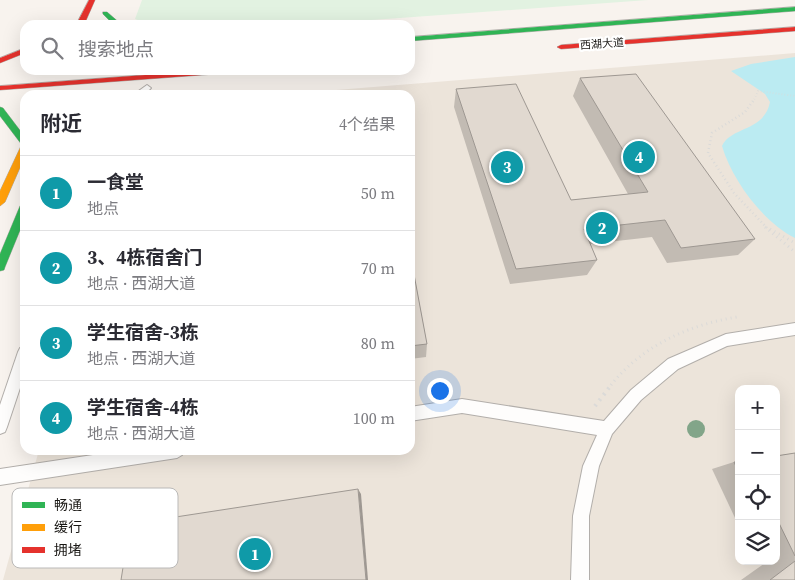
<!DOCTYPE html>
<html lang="zh">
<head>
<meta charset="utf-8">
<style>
  :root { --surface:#fff; --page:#f7f7f7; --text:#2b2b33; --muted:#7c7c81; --line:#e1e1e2; --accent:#0b8043 }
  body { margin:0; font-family:"Source Serif 4","Noto Sans SC",serif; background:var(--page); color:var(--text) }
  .controls { position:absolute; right:15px; bottom:15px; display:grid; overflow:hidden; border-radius:10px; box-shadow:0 5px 20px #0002 }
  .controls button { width:45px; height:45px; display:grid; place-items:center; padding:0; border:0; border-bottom:1px solid var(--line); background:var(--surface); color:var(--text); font:25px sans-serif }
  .you { position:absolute; left:439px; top:390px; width:18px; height:18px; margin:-12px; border:4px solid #fff; border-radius:50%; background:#1a73e8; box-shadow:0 0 0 8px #1a73e833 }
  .badge { display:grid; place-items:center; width:32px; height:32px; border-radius:50%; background:var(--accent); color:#fff; font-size:16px; font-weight:700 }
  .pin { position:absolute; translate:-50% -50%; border:2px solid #fff; box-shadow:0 1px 5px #0006 }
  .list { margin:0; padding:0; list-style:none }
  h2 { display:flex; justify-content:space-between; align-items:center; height:65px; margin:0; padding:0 20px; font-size:21px }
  h2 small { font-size:16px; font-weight:400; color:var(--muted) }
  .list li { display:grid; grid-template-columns:32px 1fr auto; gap:15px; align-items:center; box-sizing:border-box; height:75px; padding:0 20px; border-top:1px solid var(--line) }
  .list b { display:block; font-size:19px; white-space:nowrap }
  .list p { margin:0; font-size:16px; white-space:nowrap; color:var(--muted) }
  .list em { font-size:16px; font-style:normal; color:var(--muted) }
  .icon { flex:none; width:28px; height:28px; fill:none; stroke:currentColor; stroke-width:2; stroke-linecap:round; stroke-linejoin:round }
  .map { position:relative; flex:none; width:795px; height:580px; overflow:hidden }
  .search { position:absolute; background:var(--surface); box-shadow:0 5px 20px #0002; left:20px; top:20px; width:395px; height:55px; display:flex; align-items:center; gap:12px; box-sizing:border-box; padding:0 18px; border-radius:15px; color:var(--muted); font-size:19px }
  .panel { position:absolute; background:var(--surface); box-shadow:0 5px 20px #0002; left:20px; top:90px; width:395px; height:365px; border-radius:15px }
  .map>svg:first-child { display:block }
  .built { fill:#ece4da; fill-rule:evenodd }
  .green { fill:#e2f2e1 }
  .water { fill:#bbebf2 }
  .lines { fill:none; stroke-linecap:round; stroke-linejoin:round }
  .lane-casing { stroke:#b2aeaa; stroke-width:2 }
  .fast-casing { stroke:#b2aeaa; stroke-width:1 }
  .slow-casing { stroke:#b2aeaa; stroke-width:1 }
  .jam-casing { stroke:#b2aeaa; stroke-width:1 }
  .path-far3 { stroke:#dbdad8; stroke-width:2; stroke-dasharray:0.5 2.5; stroke-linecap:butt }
  .path-far2 { stroke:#dbdad8; stroke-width:2.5; stroke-dasharray:1 3; stroke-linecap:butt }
  .path-far1 { stroke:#dbdad8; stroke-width:3; stroke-dasharray:1 4; stroke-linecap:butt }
  .path { stroke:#dbdad8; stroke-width:4; stroke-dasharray:2 5; stroke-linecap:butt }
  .lane { fill:#fefdfc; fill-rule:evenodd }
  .fast { fill:#30b455; fill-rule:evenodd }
  .slow { fill:#ff9f0a; fill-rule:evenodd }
  .jam { fill:#e5322d; fill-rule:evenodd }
  .tree { fill:#82a589 }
  .wall { fill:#c2bbb3 }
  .shaded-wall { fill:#9e9892 }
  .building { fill:#e1d9d0; stroke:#9e9892 }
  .labels { text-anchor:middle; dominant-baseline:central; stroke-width:4.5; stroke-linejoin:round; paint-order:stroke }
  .far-street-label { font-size:11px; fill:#191714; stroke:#fff }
  .key { fill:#fff; stroke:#bab9b8; stroke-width:1 }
  .key-label { font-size:14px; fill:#191714 }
</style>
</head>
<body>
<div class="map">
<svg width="795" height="580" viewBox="0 0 795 580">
  <rect width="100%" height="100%" fill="#f8f3ee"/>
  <!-- built -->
  <path class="built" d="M795,53V580H3L39,450H410V95H274ZM739,389H776V561H739Z"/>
  <!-- green -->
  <path class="green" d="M142,0H648L303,25H152L135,19Z"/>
  <!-- water -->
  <path class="water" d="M795,57V238C763,222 732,180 722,146C731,126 764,132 770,102L765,94L731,71L751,64Z"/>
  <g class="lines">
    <!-- lane casing -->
    <g class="lane-casing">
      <g id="lane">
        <path d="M147,85L151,88L144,95H133Z"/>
        <path d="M795,323V335L727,346L678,369L641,400L612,434L599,466L589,516V580H571L573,516L583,466L597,435L462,413L410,421V407L462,399L604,421L631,390L668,359L726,334Z"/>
        <path d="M25,346V373L7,427L5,432L0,434V405L18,352L20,348Z"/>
        <path d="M126,450H185L182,455L177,458L0,485V469Z"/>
      </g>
    </g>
    <!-- fast casing -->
    <g class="fast-casing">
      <g id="fast">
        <path d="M795,7V11L410,41V37Z"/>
        <path d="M103,12H107L122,25H114L103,14Z"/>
        <path d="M0,107L3,108L25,137V146L22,145L0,116Z"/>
        <path d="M25,202V218L5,267L4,270L0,271V254L20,206Z"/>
      </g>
    </g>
    <!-- slow casing -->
    <g class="slow-casing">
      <path id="slow" d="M25,143V156L5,202L0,206V191L21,146Z"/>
    </g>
    <!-- jam casing -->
    <g class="jam-casing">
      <g id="jam">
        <path d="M89,0H95L84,25H76Z"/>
        <path d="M795,27V31L561,49L557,47L561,45Z"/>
        <path d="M25,48V53L0,63V58Z"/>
        <path d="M211,70H246L242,72L0,90V86Z"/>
      </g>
    </g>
    <!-- path-far3 -->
    <path class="path-far3" d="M753,102L758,91L795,96"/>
    <!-- path-far2 -->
    <path class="path-far2" d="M753,101L745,112L712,133L708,153L734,193L767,228"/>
    <!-- path-far1 -->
    <g class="path-far1">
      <path d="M765,227L795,252"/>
      <path d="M770,229L795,243"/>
      <path d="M611,385C642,346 688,325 737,317"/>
    </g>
    <!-- path -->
    <path class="path" d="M595,406L612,384"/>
    <!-- lane -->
    <use href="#lane" class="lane"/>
    <!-- fast -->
    <use href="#fast" class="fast"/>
    <!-- slow -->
    <use href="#slow" class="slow"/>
    <!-- jam -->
    <use href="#jam" class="jam"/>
  </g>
  <!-- trees -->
  <circle class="tree" cx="696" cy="429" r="9"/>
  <!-- wall -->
  <g class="wall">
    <path d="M580,78L755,239L738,255L667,263L652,237L590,244L597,260L587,275L510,284L454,107L456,89L571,200L628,194L573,96Z"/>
    <path d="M410,253L427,344L426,357L410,359Z"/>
    <path d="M795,453V580H741L768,561H776V456Z"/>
    <path d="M734,462H739V520H736L712,469Z"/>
  </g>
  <!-- shaded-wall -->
  <path class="shaded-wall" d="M358,489L361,494L368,580H366Z"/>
  <!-- building -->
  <g class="building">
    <path d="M636,74L755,239L681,248L665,220L584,229L597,260L516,269L456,89L516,84L571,200L648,192L580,78Z"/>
    <path d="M410,253L427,344L410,346Z"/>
    <path d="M795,453V556L776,517V456Z"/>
    <path d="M734,462H739V473Z"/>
    <path d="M358,489L366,580H121L130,524Z"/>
    <path d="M795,561V580H770Z"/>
  </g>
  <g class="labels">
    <!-- far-street labels -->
    <g class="far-street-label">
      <text transform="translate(602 44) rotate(-4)">西湖大道</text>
    </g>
  </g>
  <!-- legend -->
  <rect x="12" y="488" width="166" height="80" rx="8" class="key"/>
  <rect x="22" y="502" width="23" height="6" fill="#30b455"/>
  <rect x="22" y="524" width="23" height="7" fill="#ff9f0a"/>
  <rect x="22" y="547" width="23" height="6" fill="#e5322d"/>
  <g class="key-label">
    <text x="54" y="510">畅通</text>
    <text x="54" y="532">缓行</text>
    <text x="54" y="555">拥堵</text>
  </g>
</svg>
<div class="controls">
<button>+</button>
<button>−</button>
<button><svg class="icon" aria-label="locate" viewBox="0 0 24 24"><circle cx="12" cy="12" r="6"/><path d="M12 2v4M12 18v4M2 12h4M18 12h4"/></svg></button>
<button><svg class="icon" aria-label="layers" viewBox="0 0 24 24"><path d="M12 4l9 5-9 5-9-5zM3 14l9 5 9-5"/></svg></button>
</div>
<div class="you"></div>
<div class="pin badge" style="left:255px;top:554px;background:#0f9aa8">1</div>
<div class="pin badge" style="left:602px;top:228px;background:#0f9aa8">2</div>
<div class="pin badge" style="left:507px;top:167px;background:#0f9aa8">3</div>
<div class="pin badge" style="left:639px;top:157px;background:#0f9aa8">4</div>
<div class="search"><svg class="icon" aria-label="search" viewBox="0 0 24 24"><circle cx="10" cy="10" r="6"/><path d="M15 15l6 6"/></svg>搜索地点</div>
<section class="panel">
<h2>附近<small>4个结果</small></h2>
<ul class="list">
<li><span class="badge" style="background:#0f9aa8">1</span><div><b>一食堂</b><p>地点</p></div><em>50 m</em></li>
<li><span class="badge" style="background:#0f9aa8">2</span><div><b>3、4栋宿舍门</b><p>地点 · 西湖大道</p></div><em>70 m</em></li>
<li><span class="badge" style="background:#0f9aa8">3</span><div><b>学生宿舍-3栋</b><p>地点 · 西湖大道</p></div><em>80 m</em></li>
<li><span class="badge" style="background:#0f9aa8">4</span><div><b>学生宿舍-4栋</b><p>地点 · 西湖大道</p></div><em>100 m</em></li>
</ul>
</section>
</div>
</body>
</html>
